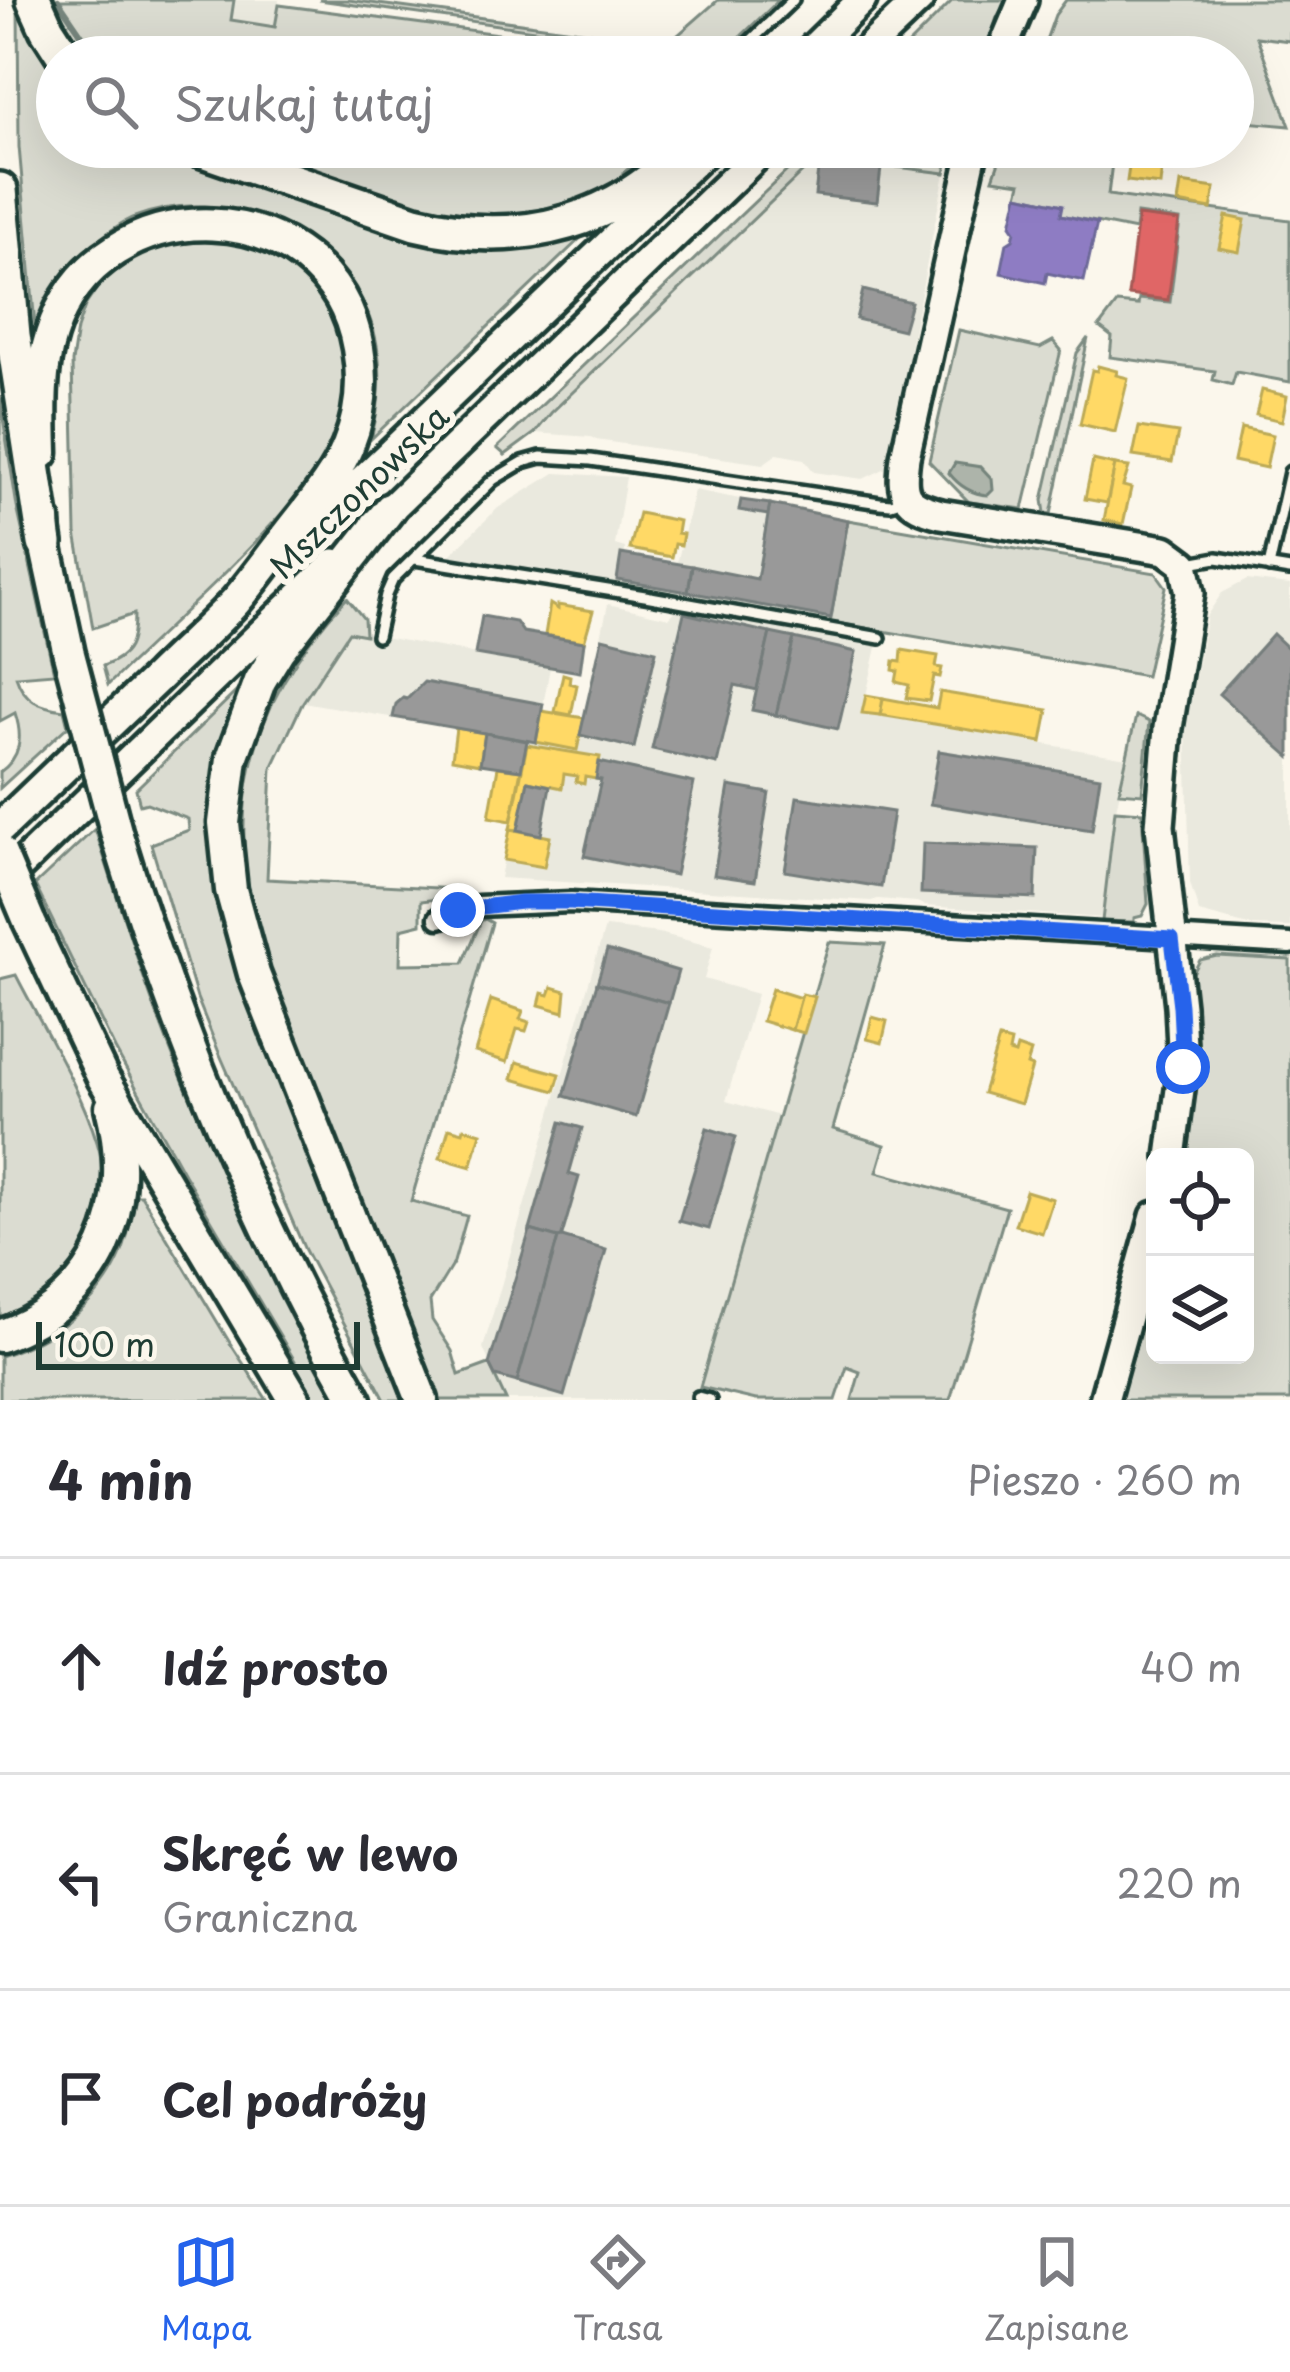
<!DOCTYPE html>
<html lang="pl">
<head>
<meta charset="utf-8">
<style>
  :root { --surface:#fff; --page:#f7f7f7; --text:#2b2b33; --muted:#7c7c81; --line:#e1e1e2; --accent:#2563eb }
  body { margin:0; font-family:"Playpen Sans",sans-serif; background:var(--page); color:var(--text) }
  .controls { position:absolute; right:36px; bottom:36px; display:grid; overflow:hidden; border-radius:18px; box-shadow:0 12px 48px #0002 }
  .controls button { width:108px; height:108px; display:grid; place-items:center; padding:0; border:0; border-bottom:3px solid var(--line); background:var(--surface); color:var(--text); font:60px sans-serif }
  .scale { position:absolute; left:36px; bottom:30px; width:324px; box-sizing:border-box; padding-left:12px; border:6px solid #1f3d34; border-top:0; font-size:33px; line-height:42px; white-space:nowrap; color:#1f3d34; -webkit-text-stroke:9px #fbf7ec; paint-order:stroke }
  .stop { position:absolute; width:36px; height:36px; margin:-27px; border:9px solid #2563eb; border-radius:50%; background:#fff }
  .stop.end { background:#2563eb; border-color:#fff; box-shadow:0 3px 12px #0008 }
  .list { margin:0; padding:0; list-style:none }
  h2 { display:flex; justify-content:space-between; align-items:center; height:156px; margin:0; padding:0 48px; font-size:51px }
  h2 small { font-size:39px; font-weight:400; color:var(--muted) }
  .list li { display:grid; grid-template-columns:78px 1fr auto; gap:36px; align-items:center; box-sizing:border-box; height:216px; padding:0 48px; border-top:3px solid var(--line) }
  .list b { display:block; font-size:45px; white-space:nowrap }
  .list p { margin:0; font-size:39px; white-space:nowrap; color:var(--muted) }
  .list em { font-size:39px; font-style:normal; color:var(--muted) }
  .icon { flex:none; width:66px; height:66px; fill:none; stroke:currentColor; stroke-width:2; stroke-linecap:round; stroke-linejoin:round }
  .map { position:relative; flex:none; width:1290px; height:1400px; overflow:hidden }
  .search { position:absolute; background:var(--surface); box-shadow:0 12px 48px #0002; left:36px; right:36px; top:36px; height:132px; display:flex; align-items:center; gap:30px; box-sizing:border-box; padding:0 42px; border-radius:66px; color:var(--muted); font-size:45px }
  .sheet { height:804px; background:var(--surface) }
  nav { display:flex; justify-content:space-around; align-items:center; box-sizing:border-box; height:168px; border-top:3px solid var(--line); background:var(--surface); font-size:33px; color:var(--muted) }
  nav a { display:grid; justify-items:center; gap:6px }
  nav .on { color:var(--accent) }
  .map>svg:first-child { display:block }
  .built { fill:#eae9de }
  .green { fill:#dbdcd1; stroke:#7d8c82; stroke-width:3 }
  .water { fill:#adb4aa; stroke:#74847b; stroke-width:3 }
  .homes { fill:#ffd966; stroke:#bcaa57; stroke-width:3 }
  .shops { fill:#e06666; stroke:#a65a57; stroke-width:3 }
  .offices { fill:#8e7cc3; stroke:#6d6998; stroke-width:3 }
  .industry { fill:#999; stroke:#747d7b; stroke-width:3 }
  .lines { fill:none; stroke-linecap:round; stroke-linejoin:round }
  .stream { stroke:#74847b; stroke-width:6 }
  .lane-casing { stroke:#1f3d34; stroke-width:18 }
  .street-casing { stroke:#1f3d34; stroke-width:27 }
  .secondary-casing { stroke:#1f3d34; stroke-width:36 }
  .primary-casing { stroke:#1f3d34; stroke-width:39 }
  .highway-casing { stroke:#1f3d34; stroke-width:42 }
  .lane { stroke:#fbf7ec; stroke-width:9 }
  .street { stroke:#fbf7ec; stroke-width:18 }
  .secondary { stroke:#fbf7ec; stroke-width:27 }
  .primary { stroke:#fbf7ec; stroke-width:30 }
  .highway { stroke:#fbf7ec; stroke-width:33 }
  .primary-bridge-casing { stroke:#1f3d34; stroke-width:39; stroke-linecap:butt }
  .primary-bridge { stroke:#fbf7ec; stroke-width:30 }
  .route { stroke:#2563eb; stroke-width:15 }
  .labels { text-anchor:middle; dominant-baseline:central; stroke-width:12; stroke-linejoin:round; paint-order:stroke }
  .street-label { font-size:33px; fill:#1f3d34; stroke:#fbf7ec }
</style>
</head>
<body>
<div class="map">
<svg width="1290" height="1400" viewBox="0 0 1290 1400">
  <rect width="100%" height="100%" fill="#fbf7ec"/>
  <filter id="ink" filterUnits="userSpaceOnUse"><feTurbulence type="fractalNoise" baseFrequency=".00833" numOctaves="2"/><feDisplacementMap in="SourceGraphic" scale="24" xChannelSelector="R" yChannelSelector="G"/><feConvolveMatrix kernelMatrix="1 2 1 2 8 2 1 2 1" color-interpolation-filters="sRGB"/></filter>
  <g filter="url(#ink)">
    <!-- built -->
    <g class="built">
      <path d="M234,0H279L276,27L231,20Z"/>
      <path d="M819,157L945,173L886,468L863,479L814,472L804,459L777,454L763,464L596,440L591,437L535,433L550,413Z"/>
      <path d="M555,473L626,477L615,545L625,548V555L677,564L694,490L848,520L830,622L449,556L498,508Z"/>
      <path d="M1247,580L1290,585V927L1252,926L1199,912L1190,883L1186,726L1207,615L1222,593Z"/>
      <path d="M608,604L669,618L677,609L868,642L877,647L862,713L1127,758L1111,833L1102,918L925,906L917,902L878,899L871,901L500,878L527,741L303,702L350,631L550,667L542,711L584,718Z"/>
      <path d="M605,927L659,933L713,947L704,979L757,994L726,1101L779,1116L697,1400H506L483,1348Z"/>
    </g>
    <!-- green -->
    <g class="green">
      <path d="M52,0H234L231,20L275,27L279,5L627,51L644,57H88Z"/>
      <path d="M319,0H349L669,43L718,0H779L719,57H672L663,48L656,47Z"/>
      <path d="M953,0H1007L997,17L985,57H896Z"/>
      <path d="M1066,0H1290V41L1257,37L1290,126L1233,121V57H1040L1055,15Z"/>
      <path d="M18,3L39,52L57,74V147C81,147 138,142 157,148C169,152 179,159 191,164C230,179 271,192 311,206C401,238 493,272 586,233L371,439C382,397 385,353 367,312C329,225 218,183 132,218C118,224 105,235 94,244C63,269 48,287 35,325L19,147Z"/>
      <path d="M229,147H657L623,173L620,182L589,200L513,222L409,209Z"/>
      <path d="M812,147H951L945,173L818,157L551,413L535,433L505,455L497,448Z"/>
      <path d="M1004,147H1114L1108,195L1290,220V382L1236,372L1232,385L1213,380L1215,371L1110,357L1112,337L1099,327L1117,303L1138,305L1139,299L1170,302L1180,220L1137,214L1135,230L1061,215L1062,205L1018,195L1021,183L993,179Z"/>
      <path d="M183,239C241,239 282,252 321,298C354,336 354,400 334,445C326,464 309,481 296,497C239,564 172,623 108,685L103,666C131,656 134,642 134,614L93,628L76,533L72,362L77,329L85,306L102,281L145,250Z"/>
      <path d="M959,330L1040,348L1053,341L1061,350L1023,509L969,502L929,461Z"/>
      <path d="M1088,338L1051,514L1045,513L1043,500L1077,353Z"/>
      <path d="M0,398L17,507L54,673L16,676C24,701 40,707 64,710L68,726L0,788V772C21,757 23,737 15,713L0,721Z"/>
      <path d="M848,520L1156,573L1166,587L1146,676L830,622Z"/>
      <path d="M347,598L364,619L365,635L349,632L303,702L272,768L267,879L458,889L452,897L421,901V924L401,929L400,964L463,963L481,921L485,919L492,923L411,1201L467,1216L454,1262L430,1301L432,1320L452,1351L459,1375L489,1364L506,1400H439L267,963C220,822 243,706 347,598Z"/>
      <path d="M237,691C223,741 208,790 210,842C212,926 254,1009 284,1085C325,1190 367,1294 405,1400H385L305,1250L218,1050L197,998L151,844L189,830L188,819L147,803L140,805L136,789Z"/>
      <path d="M1136,716L1149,722L1142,794L1119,792Z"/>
      <path d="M1115,810L1142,812L1148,904L1142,916L1134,918V922L1102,921Z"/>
      <path d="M95,829C123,914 149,1001 184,1083C229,1191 284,1295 336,1400H314L292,1366L295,1361L184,1174L115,1049L35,885Z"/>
      <path d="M829,942L885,945L833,1129L885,1145L877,1172L1007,1208L950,1400H852L860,1372L847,1367L836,1400H756L700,1387Z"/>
      <path d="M1217,956L1290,960V1400H1119L1155,1271V1355H1245V1157H1186L1194,1078L1193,973L1200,960Z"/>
      <path d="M16,975C42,1026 81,1089 97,1142C103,1160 103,1180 100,1198C91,1259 59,1299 0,1319V979Z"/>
      <path d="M136,1195H141L230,1343L267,1400H0V1356C52,1340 101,1304 122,1252C129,1234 132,1213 136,1195Z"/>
    </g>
    <!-- water -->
    <path class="water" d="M955,463L981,467L992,479L993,490L988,495C971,494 959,486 949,473Z"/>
    <!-- homes -->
    <g class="homes">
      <path d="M1132,147H1164L1160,185L1127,181Z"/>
      <path d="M1181,183L1215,188L1211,209L1178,203Z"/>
      <path d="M1226,216L1245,220L1239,252L1219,248Z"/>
      <path d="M1098,366L1117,371L1116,375L1128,378L1115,432L1080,424L1092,370L1097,371Z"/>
      <path d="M1262,390L1287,396L1282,421L1256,415Z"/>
      <path d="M1139,427L1178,433L1172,462L1133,456Z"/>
      <path d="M1241,428L1273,435L1266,468L1234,461Z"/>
      <path d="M1093,460L1115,465L1107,503L1085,499Z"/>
      <path d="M1115,465L1129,467L1123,486L1131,488L1123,524L1104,520Z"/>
      <path d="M639,513L679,521L677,533L683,534L681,545L675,544L672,557L630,549Z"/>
      <path d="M550,604L558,609V605L593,611L584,642L545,635Z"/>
      <path d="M902,650L938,656L936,667L942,668L940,677L934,676L929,701L906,698L909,685L896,682L898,671L893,670L894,661L901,662Z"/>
      <path d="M563,674L570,676L569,683L577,685L571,715L555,712Z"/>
      <path d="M940,692L1048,710L1042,742L880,715L883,698L937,708Z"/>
      <path d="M866,695L883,698L880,715L862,713Z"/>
      <path d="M542,711L584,718L577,750L536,742Z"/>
      <path d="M456,728L485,733L480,764L452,759Z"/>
      <path d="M527,745L600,757L596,779L585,777L584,784L576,782L577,776L564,774L562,788L528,781L518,830L510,829Z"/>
      <path d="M498,767L521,770L511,821L489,817Z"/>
      <path d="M510,829L550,837L544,867L504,860Z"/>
      <path d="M552,987L566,991L564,1012L539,1005L542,993L549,995Z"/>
      <path d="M772,989L801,998L792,1030L762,1021Z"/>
      <path d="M802,994L815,997L804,1033L792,1030Z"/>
      <path d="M491,1000L523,1011L520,1019L529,1022L526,1031L517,1029L507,1062L475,1052Z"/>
      <path d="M872,1017L887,1021L882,1043L867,1039Z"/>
      <path d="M999,1039L1011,1042L1009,1052L1015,1054L1017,1047L1031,1052L1027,1065L1032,1067L1021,1104L983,1093Z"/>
      <path d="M517,1062L560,1074L555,1091L512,1079Z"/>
      <path d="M449,1128L463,1132L464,1128L481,1133L471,1167L440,1158Z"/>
      <path d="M1026,1191L1053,1199L1042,1233L1015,1225Z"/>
    </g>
    <!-- shops -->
    <path class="shops" d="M1138,216L1179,221L1168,300L1128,295Z"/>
    <!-- offices -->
    <path class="offices" d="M1018,195L1063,205L1061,215L1097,223L1084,281L1047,273L1045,283L1001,273L1007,243L1013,239L1015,231L1011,225Z"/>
    <!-- industry -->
    <g class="industry">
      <path d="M819,162L881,168L877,202L815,195Z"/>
      <path d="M863,290L911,302L903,330L856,319Z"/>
      <path d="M741,500L770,504L768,515L739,510Z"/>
      <path d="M770,504L848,520L831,618L688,592L692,566L757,579Z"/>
      <path d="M621,554L692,566L688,592L617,580Z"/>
      <path d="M684,613L770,633L757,690L735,685L717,764L652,749Z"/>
      <path d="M482,616L516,622L523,632L584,642L580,672L475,654Z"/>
      <path d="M770,633L794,638L776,715L752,710Z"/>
      <path d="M1273,634L1290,650V757L1219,694Z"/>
      <path d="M602,638L656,651L634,748L580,735Z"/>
      <path d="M794,638L856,652L838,729L776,715Z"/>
      <path d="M424,682L543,704L536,742L393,717L396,704L403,698L407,699Z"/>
      <path d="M485,733L527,741L521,770L480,764Z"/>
      <path d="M939,751L1100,777L1092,830L930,804Z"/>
      <path d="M599,762L694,783L675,875L584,856L601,780L596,779Z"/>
      <path d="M528,781L550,786L541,835L518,830Z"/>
      <path d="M729,786L769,793L755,881L714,875Z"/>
      <path d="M797,797L893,812L881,887L785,871Z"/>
      <path d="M923,843L1037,848L1035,898L921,893Z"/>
      <path d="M607,950L678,971L669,1003L597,983Z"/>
      <path d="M597,983L669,1003L636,1117L564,1096Z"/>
      <path d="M561,1122L582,1128L569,1174L579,1177L561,1239L530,1230Z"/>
      <path d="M707,1128L736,1137L709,1229L679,1221Z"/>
      <path d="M530,1230L558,1238L517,1382L495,1376L489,1364Z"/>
      <path d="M562,1237L606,1250L564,1396L517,1382L558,1238Z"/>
    </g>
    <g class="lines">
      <!-- stream -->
      <path class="stream" d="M58,0L88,44"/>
      <!-- lane casing -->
      <g class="lane-casing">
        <g id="lane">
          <path d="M734,57L793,0"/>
          <path d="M415,559L645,596L880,638"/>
          <path d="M1189,563L1217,558L1290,570"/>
          <path d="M1269,567L1290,472"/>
          <path d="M377,636L386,595L393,579L493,480L523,462L541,457L591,460L880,503L891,504L907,499"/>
          <path d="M698,1397L710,1400"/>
        </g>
      </g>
      <!-- street casing -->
      <g class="street-casing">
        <path id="street" d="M439,918L478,906L571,902L1290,944"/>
      </g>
      <!-- secondary casing -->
      <g class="secondary-casing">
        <g id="secondary">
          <path d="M804,57L862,0"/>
          <path d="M859,57L919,0"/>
          <path d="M999,57L1023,0"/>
          <path d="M974,147L905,457C900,495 903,504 941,514L1165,550L1184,564L1190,593L1168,728L1160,826L1180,1006L1183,1067L1171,1157"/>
          <path d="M375,524L766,147"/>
          <path d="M288,551L710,147"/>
          <path d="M0,885L334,563"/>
          <path d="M1104,1400L1155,1216"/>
        </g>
      </g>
      <!-- primary casing -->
      <g class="primary-casing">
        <g id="primary">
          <path d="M390,509L279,650L260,681L232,758L224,823L231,890L254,974L422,1400"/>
          <path d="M44,519L45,543L69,654"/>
          <path d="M0,828C53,778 105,727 158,677C184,651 212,627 236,601C254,580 270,557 287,536C309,507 334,480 348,446C361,414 364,381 358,348C331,189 98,182 51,335C39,372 41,414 42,453"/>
          <path d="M117,835C176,1030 255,1222 356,1400"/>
          <path d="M29,921L103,1078L295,1400"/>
          <path d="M0,1336C101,1301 137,1207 111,1107"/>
        </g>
      </g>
      <!-- highway casing -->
      <g class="highway-casing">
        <g id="highway">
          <path d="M34,0L47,29L65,57"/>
          <path d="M194,147L415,223C492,242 564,235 632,193C653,180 673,162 692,147"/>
          <path d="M0,190L13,335L45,543"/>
        </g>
      </g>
      <!-- lane -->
      <use href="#lane" class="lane"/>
      <!-- street -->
      <use href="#street" class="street"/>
      <!-- secondary -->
      <use href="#secondary" class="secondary"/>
      <!-- primary -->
      <use href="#primary" class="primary"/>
      <!-- highway -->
      <use href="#highway" class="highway"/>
      <!-- primary-bridge casing -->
      <g class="primary-bridge-casing">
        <g id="primary-bridge">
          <path d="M69,654L117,835"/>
          <path d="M0,852L29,921"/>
        </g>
      </g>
      <!-- primary-bridge -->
      <use href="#primary-bridge" class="primary-bridge"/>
    </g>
  </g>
  <g class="lines" filter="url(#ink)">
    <!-- route -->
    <path class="route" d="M458,910L521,902H571L1172,939L1180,1006L1183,1067"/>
  </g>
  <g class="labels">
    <!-- street labels -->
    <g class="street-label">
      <text transform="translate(358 490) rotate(-44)">Mszczonowska</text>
    </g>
  </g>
</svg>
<div class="controls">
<button><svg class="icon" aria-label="locate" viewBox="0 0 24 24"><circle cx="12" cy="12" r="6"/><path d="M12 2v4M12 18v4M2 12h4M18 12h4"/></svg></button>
<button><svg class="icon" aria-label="layers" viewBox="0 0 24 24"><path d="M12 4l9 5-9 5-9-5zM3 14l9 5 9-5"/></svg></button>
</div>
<div class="scale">100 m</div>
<div class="stop" style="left:1183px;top:1067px"></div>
<div class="stop end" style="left:458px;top:910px"></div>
<div class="search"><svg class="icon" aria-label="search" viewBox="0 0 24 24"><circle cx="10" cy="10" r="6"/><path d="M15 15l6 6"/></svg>Szukaj tutaj</div>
</div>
<section class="sheet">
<h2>4 min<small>Pieszo · 260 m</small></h2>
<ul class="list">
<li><svg class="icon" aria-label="ahead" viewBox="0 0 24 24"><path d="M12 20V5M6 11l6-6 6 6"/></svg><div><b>Idź prosto</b></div><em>40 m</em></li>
<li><svg class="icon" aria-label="left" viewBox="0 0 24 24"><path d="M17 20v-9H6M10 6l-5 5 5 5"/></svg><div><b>Skręć w lewo</b><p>Graniczna</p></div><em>220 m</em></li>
<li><svg class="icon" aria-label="arrive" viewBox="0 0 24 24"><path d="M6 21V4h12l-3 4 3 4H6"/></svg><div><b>Cel podróży</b></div></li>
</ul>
</section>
<nav>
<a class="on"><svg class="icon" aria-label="map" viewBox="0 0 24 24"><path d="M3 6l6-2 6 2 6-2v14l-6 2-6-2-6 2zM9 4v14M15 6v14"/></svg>Mapa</a>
<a><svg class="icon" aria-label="directions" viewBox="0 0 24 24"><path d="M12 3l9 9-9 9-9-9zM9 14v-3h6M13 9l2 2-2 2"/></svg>Trasa</a>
<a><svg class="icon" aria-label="saved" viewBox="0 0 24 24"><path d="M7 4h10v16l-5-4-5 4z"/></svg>Zapisane</a>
</nav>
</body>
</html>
